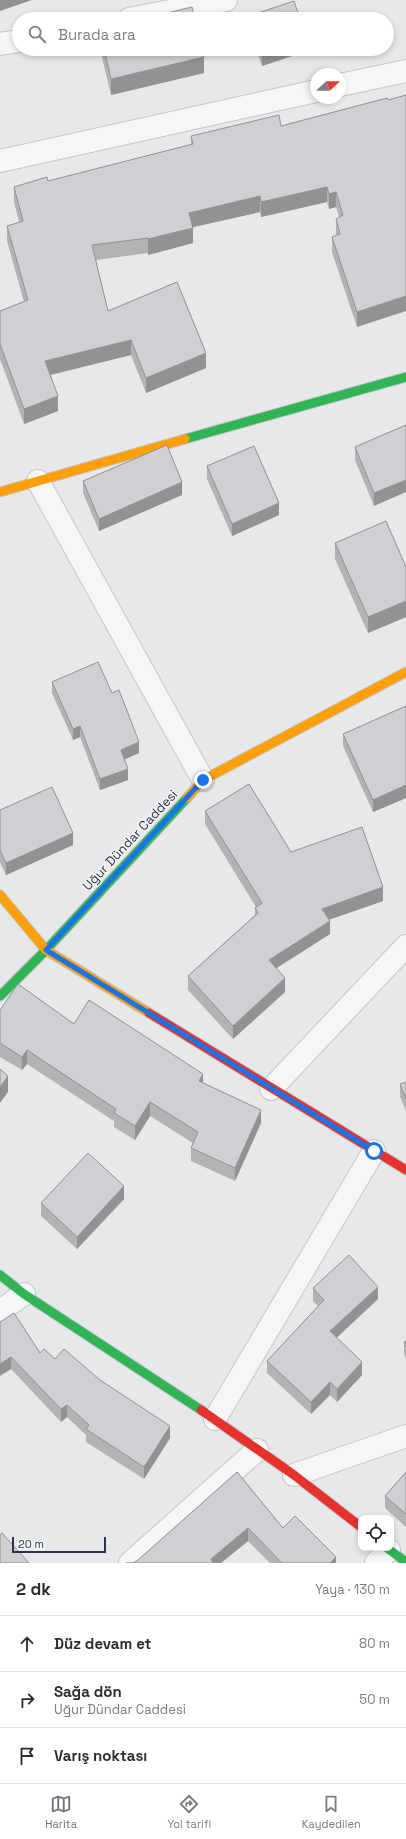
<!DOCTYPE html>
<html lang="tr">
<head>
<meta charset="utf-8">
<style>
  :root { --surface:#fff; --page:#f7f7f7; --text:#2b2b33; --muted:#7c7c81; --line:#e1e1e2; --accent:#6c737f }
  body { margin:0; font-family:"Space Grotesk",sans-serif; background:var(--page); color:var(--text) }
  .controls { position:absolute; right:12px; bottom:12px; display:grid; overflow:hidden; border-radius:8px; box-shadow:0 2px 6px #0003 }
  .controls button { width:36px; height:36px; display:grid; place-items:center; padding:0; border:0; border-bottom:1px solid var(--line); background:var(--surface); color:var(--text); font:20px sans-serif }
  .compass { position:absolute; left:310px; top:68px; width:36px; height:36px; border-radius:50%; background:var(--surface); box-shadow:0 2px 6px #0003; rotate:68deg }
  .scale { position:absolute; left:12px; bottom:10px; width:94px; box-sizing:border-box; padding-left:4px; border:2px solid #2b3445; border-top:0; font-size:11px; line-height:14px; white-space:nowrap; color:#2b3445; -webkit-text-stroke:3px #f4f6f9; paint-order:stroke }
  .stop { position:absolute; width:12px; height:12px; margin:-9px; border:3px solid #1a73e8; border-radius:50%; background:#fff }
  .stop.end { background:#1a73e8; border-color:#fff; box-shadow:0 1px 4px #0008 }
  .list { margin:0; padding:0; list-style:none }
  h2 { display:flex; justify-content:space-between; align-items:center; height:52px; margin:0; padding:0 16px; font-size:17px }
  h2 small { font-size:13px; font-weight:400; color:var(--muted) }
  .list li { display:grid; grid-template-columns:26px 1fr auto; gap:12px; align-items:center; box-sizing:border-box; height:56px; padding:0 16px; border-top:1px solid var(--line) }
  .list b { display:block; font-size:15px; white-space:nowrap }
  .list p { margin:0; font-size:13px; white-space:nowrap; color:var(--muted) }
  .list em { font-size:13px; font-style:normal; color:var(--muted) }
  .icon { flex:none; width:22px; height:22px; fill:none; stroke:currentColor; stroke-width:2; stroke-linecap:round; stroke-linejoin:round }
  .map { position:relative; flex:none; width:406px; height:1563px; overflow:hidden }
  .search { position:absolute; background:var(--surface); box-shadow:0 2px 6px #0003; left:12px; right:12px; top:12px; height:44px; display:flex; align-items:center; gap:10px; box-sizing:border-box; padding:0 14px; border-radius:22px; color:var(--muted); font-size:15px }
  .sheet { height:220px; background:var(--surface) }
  nav { display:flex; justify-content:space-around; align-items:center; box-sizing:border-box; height:56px; border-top:1px solid var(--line); background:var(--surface); font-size:11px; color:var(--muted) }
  nav a { display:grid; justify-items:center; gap:2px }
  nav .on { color:var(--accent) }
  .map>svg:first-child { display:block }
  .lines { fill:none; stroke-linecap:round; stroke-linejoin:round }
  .street-casing { stroke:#c4c6c8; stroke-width:24 }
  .fast-casing { stroke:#c4c6c8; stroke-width:11 }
  .slow-casing { stroke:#c4c6c8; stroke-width:11 }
  .jam-casing { stroke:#c4c6c8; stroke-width:11 }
  .street { stroke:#f5f6f7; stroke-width:22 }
  .fast { stroke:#30b455; stroke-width:9 }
  .slow { stroke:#ff9f0a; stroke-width:9 }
  .jam { stroke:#e5322d; stroke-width:9 }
  .wall { fill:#b1b3b5 }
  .shaded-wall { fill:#909294 }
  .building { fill:#ced0d3; stroke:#909294 }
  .route { stroke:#1a73e8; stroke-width:5 }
  .labels { text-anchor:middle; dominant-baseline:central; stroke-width:3; stroke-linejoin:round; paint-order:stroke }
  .street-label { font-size:13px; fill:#2b3445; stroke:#f4f6f9 }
</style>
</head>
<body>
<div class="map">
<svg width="406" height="1563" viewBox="0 0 406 1563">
  <rect width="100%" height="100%" fill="#e6e8ea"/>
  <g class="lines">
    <!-- street casing -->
    <g class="street-casing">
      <g id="street">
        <path d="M129,19L226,0"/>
        <path d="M0,44L19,41"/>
        <path d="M340,85L406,71"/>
        <path d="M0,161L316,91"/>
        <path d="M38,481L203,780"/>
        <path d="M271,1089L406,946"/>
        <path d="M0,1311L24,1294"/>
        <path d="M215,1419L374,1151"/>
        <path d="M294,1475L406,1436"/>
        <path d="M130,1563L257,1450"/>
        <path d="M376,1563L389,1550"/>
      </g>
    </g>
    <!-- fast casing -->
    <g class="fast-casing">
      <g id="fast">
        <path d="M185,439L406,377"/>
        <path d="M0,996L46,950L187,798"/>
        <path d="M0,1275L24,1294L201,1410"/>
        <path d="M387,1548L406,1562"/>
      </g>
    </g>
    <!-- slow casing -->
    <g class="slow-casing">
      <g id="slow">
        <path d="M0,492L185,439"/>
        <path d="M187,798L203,780L406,672"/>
        <path d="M0,895L46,950L149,1013"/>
      </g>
    </g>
    <!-- jam casing -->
    <g class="jam-casing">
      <g id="jam">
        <path d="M149,1013L406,1170"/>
        <path d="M201,1410L294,1475L361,1527"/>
      </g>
    </g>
    <!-- street -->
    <use href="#street" class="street"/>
    <!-- fast -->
    <use href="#fast" class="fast"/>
    <!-- slow -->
    <use href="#slow" class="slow"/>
    <!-- jam -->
    <use href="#jam" class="jam"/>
  </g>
  <!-- wall -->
  <g class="wall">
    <path d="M100,49H203L204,73L111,95Z"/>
    <path d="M256,49H307V51L262,66Z"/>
    <path d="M387,98L357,327L332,252V237L336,236V219L339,217L336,207L329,209L327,202L261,217L260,212L193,227V243L148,255V253L96,260L108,311L206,368L146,393L131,355L51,375L58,411L24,424L0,359V311L24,302L7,241V226L19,222L14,202V187L48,181L191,145V136L281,126Z"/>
    <path d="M406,425L374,506L355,460V447Z"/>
    <path d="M207,466L279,515L232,536L207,479Z"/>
    <path d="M83,481L182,495L99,531L83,493Z"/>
    <path d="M335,543L406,567V617L368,633L335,559Z"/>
    <path d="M52,682L139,753L125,759L128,780L100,790L80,737L73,740L52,693Z"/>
    <path d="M406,706V798L373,812L343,746V734Z"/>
    <path d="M0,810L73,845L6,875L0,862Z"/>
    <path d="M205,811L291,852L383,901L329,920L330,934L276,968L285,992L233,1039L188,990V976L255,915V908L256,907L205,824Z"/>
    <path d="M0,1010L74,1024L203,1083L261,1123L235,1181L191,1161V1148L193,1143L150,1116L135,1140L114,1127V1121L27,1064L22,1070L0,1057Z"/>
    <path d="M406,1082V1111L400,1097V1084Z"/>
    <path d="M124,1199L77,1249L41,1216V1203Z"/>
    <path d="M313,1288L378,1299L336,1338L362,1375L337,1402L330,1395L311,1414L267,1373V1361L318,1306L313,1301Z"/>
    <path d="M0,1322L40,1353L100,1380L170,1438L144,1479L86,1442V1435L67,1417L61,1422L11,1369Z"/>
    <path d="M406,1341V1359L404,1354V1342Z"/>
    <path d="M237,1472L283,1528L336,1563H270L248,1541L221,1563H126H133L138,1560Z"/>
    <path d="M406,1472V1527L385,1508V1496Z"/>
  </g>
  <!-- shaded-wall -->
  <g class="shaded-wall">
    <path d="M0,0H32L0,11Z"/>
    <path d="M276,49H307V51L262,66V54Z"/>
    <path d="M204,57V73L111,95V79Z"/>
    <path d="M327,187V202L261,217V202Z"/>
    <path d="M336,192V207L329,209V194Z"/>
    <path d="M260,196V212L189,228V213Z"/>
    <path d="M193,228V243L148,255V239Z"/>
    <path d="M406,296V311L357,327V312Z"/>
    <path d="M131,340V355L45,376V361Z"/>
    <path d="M206,353V368L146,393V378Z"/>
    <path d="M58,396V411L24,424V409Z"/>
    <path d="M406,480V492L374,506V493Z"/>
    <path d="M182,482V495L99,531V519Z"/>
    <path d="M279,503V515L232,536V524Z"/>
    <path d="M406,601V617L368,633V617Z"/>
    <path d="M80,726V737L73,740V729Z"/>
    <path d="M139,742V753L121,761V750Z"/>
    <path d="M128,769V780L100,790V779Z"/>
    <path d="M406,785V798L373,812V800Z"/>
    <path d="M73,833V845L6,875V863Z"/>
    <path d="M383,887V901L322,922V909Z"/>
    <path d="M330,921V934L269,973V960Z"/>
    <path d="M285,978V992L233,1039V1026Z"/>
    <path d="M27,1050V1064L22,1070V1057Z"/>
    <path d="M203,1074V1088L199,1081Z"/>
    <path d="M8,1076V1092L0,1103V1087Z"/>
    <path d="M150,1102V1116L135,1140V1126Z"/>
    <path d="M261,1110V1123L235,1181V1168Z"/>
    <path d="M124,1186V1199L77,1249V1237Z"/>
    <path d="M378,1287V1299L330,1344V1331Z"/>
    <path d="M11,1357V1369L0,1376V1364Z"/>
    <path d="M362,1362V1375L337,1402V1389Z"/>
    <path d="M330,1382V1395L311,1414V1402Z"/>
    <path d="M67,1405V1417L61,1422V1409Z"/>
    <path d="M170,1426V1438L144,1479V1467Z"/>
    <path d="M248,1528V1541L221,1563H211V1559Z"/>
    <path d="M336,1557V1563H330Z"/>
  </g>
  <!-- building -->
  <g class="building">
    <path d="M294,1L300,19H250L249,16Z"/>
    <path d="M192,7L195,19H142Z"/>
    <path d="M104,49H203L204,57L111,79Z"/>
    <path d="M261,49H276L262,54Z"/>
    <path d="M406,95V296L357,312L332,237L340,234L336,219L343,215L336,192L329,194L327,187L261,202L260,196L189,213L193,228L148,239V238L92,245L108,311L177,282L206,353L146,378L131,340L45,361L58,396L24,409L0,344V311L28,300L7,226L23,221L14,187L47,177L48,181L193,144L191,136L279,115L281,126L387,98L388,100Z"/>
    <path d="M406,425V480L374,493L355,447Z"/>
    <path d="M167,445L182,482L99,519L83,481Z"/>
    <path d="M254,446L279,503L232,524L207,466Z"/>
    <path d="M386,521L406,567V601L368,617L335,543Z"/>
    <path d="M98,662L112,693L119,690L139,742L121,750L128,769L100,779L80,726L73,729L52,682Z"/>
    <path d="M406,706V785L373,800L343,734Z"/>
    <path d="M249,784L291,852L362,827L383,887L322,909L330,921L269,960L285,978L233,1026L188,976L258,913L255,908L262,903L205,811Z"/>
    <path d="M52,787L73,833L6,863L0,850V810Z"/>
    <path d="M18,984L74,1024L89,1000L203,1074L199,1081L261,1110L235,1168L191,1148L198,1132L150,1102L135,1126L114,1113L116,1109L27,1050L22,1057L0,1043V1010Z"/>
    <path d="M0,1069L8,1076L0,1087Z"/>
    <path d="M406,1082V1099L400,1084Z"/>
    <path d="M88,1153L124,1186L77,1237L41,1203Z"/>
    <path d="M349,1255L378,1287L330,1331L362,1362L337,1389L330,1382L311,1402L267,1361L324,1300L313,1288Z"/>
    <path d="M14,1313L40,1353L44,1349L55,1359L64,1349L100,1380L170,1426L144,1467L86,1429L89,1425L67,1405L61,1409L11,1357L0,1364V1322Z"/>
    <path d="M406,1341V1347L404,1342Z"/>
    <path d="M237,1472L283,1528L295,1516L336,1557L330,1563H282L248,1528L211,1559L213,1563H126H133L138,1560Z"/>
    <path d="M406,1472V1514L385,1496Z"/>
    <path d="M2,1533L29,1563H0V1535Z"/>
  </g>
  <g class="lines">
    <!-- route -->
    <path class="route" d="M203,780L46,950L374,1151"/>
  </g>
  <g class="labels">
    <!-- street labels -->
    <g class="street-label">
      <text transform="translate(130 840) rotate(-47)">Uğur Dündar Caddesi</text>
    </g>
  </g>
</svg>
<div class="controls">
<button><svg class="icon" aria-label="locate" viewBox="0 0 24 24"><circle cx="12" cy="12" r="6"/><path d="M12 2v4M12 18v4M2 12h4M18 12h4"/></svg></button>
</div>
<svg class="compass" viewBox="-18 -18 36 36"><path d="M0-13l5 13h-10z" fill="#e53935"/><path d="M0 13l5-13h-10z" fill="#7c7c81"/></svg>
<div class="scale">20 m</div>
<div class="stop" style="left:374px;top:1151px"></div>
<div class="stop end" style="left:203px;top:780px"></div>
<div class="search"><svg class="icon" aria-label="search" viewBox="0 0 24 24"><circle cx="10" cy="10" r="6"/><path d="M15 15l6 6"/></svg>Burada ara</div>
</div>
<section class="sheet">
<h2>2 dk<small>Yaya · 130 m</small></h2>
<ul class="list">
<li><svg class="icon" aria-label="ahead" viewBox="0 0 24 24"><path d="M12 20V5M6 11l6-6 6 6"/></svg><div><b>Düz devam et</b></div><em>80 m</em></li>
<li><svg class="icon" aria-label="right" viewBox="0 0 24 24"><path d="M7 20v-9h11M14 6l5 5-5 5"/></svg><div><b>Sağa dön</b><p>Uğur Dündar Caddesi</p></div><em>50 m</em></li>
<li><svg class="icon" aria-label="arrive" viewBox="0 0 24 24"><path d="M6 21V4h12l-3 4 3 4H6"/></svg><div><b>Varış noktası</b></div></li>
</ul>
</section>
<nav>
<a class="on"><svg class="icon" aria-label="map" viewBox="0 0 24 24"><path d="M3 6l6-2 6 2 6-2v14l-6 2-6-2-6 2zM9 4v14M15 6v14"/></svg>Harita</a>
<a><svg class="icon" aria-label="directions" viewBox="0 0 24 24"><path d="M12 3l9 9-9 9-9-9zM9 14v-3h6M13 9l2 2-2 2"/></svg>Yol tarifi</a>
<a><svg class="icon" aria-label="saved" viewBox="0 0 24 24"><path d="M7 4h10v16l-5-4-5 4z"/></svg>Kaydedilen</a>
</nav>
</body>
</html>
